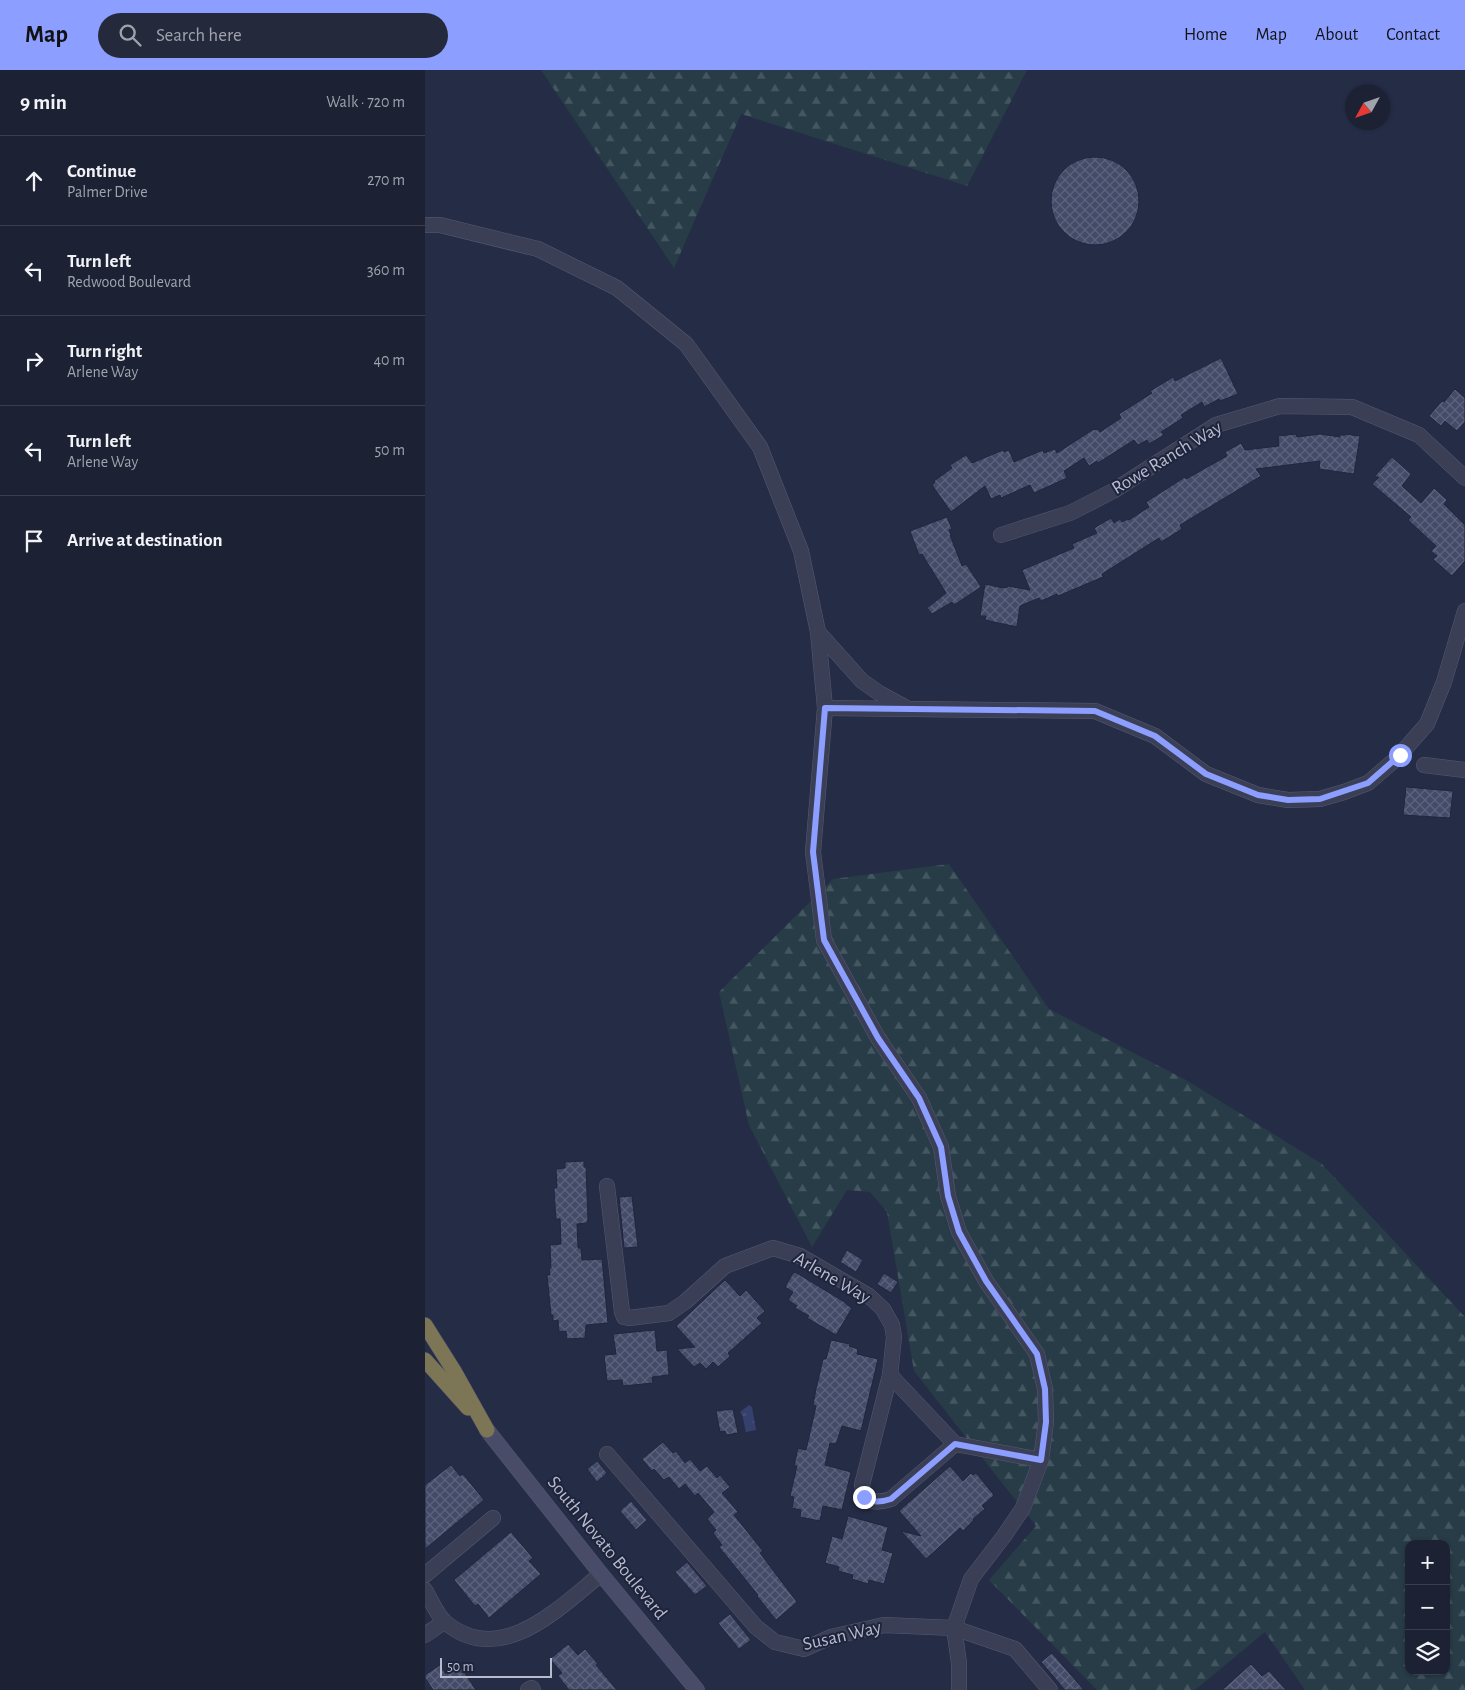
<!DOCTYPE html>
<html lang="en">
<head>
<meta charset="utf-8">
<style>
  :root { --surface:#1c2134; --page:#25293c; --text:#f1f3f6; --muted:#a0a3ac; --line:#3a3e4f; --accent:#8c9eff }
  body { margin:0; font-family:"Alegreya Sans",sans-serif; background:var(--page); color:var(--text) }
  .controls { position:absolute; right:15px; bottom:15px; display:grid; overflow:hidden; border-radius:10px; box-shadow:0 1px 4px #0004 }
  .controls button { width:45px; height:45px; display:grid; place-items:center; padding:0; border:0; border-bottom:1px solid var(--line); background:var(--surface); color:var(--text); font:25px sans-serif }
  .compass { position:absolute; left:920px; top:15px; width:45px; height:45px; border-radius:50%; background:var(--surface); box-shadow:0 1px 4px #0004; rotate:230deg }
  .scale { position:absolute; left:15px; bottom:12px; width:112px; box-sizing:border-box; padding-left:5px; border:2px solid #b8bbce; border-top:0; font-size:14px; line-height:18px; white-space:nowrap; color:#b8bbce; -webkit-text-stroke:4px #1e243b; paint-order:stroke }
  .stop { position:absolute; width:15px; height:15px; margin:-11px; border:4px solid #8c9eff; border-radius:50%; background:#fff }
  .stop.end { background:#8c9eff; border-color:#fff; box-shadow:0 1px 5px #0008 }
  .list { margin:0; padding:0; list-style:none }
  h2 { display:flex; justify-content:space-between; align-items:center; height:65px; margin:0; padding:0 20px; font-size:21px }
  h2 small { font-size:16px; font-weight:400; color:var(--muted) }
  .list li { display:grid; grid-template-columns:32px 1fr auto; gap:15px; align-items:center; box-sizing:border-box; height:90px; padding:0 20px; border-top:1px solid var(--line) }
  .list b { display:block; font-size:19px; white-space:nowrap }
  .list p { margin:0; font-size:16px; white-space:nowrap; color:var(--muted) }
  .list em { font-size:16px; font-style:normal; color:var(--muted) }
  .icon { flex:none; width:28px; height:28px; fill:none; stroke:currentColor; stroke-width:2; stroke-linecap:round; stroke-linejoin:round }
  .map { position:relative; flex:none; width:1040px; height:1620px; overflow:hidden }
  header { display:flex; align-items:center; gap:30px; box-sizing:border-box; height:70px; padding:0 25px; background:var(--accent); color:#111 }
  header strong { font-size:24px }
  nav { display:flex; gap:28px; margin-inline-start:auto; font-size:18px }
  .search { width:350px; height:45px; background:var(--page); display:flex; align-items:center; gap:12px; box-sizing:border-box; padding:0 18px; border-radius:28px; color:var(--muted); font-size:19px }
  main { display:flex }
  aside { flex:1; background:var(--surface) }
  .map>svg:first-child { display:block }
  .forest { fill:url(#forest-firs); fill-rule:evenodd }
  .water { fill:url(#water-ripples) }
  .building { fill:url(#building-cross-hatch); stroke:#21263d }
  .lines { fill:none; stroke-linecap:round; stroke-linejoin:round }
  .minor-casing { stroke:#565a70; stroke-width:16 }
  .secondary-casing { stroke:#565a70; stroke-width:16 }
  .motorway-casing { stroke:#42475d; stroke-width:16 }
  .minor { stroke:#3a3f55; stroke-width:15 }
  .secondary { stroke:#484c68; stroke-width:15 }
  .motorway { stroke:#7c7656; stroke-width:15 }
  .route { stroke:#8c9eff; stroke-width:6 }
  .labels { text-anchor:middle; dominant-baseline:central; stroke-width:4; stroke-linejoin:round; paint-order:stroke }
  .street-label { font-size:19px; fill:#b8bbce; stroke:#1e243b }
</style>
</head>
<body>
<header>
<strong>Map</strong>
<div class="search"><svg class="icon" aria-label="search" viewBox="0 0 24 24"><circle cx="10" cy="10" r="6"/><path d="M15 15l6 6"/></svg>Search here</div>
<nav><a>Home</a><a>Map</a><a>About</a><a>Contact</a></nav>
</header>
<main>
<aside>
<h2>9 min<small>Walk · 720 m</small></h2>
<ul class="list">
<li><svg class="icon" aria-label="ahead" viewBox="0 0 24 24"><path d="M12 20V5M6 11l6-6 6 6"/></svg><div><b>Continue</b><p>Palmer Drive</p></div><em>270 m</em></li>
<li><svg class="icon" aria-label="left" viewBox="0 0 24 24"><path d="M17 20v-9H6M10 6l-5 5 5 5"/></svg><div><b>Turn left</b><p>Redwood Boulevard</p></div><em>360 m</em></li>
<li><svg class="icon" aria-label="right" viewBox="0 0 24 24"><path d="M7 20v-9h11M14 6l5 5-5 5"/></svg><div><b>Turn right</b><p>Arlene Way</p></div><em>40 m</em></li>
<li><svg class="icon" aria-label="left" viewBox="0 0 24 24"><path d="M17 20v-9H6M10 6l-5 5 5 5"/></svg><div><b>Turn left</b><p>Arlene Way</p></div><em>50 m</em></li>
<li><svg class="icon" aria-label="arrive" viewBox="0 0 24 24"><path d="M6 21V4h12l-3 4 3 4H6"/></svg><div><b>Arrive at destination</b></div></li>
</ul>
</aside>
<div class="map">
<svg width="1040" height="1620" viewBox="0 0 1040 1620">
  <defs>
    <pattern id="forest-firs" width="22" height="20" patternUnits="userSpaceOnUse" patternTransform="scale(1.25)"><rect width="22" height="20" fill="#273c47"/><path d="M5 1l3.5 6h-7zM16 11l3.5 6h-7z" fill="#445660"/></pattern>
    <pattern id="water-ripples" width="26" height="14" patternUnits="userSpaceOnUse" patternTransform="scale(1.25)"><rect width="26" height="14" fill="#36406c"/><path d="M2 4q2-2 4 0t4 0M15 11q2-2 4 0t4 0" fill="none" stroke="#515a80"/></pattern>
    <pattern id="building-cross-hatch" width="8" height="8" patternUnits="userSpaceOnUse" patternTransform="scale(1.25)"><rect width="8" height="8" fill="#444b68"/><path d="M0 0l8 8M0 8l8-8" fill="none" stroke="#5d637c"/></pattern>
  </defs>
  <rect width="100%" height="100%" fill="#252c46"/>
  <!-- forest -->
  <g class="forest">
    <path d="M116,0H602L542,116L316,44L249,198Z"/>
    <path d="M524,794L624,939L761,1010L897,1094L1040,1247V1620H880L840,1562L770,1620H672L564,1510L611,1456L489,1301L462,1142L445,1122L422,1120L387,1177L324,1055L294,922L408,809ZM984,1474H1021V1601H984Z"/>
  </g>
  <!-- water -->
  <path class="water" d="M324,1335L327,1337L331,1360L321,1362L317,1344L315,1342Z"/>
  <!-- building -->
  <g class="building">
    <circle cx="670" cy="131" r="44"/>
    <path d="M796,288L813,324L795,331L794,329L779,337L777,332L756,345L758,348L736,362L739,365L724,374L722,370L713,375L709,370L673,393L672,391L664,396L659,388L639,401L642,408L609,423L605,415L576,428L575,425L566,429L560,416L526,442L507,415L510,412L509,411L527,398L525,395L541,385L547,393L578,380L579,382L584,380L589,392L618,380L619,383L630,379L632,383L669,359L670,360L673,359L675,362L696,348L694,344L727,323L725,321L748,307L750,311Z"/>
    <path d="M1030,319L1040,328V352L1032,361L1020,351L1016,356L1004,346L1017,331L1019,332Z"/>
    <path d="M871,364L872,367L895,364L915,367V365H920V364L935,366L929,404L894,399L895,391L831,399L836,406L755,455L757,459L736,472L734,468L677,504L678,507L633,526L632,524L616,531L614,528L595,536L592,557L560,550L561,546H555L560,514L578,518L583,517V516L605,520L597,500L649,478L647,474L672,463L669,458L686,448L689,453L695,449L697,452L703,449L704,450L724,437L721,432L760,407L761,409L802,386L800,382L816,373L820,380L854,376L853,366Z"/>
    <path d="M967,387L986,404L977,416L996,433L1009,418L1022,430L1019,434L1040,455V491L1027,506L1008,489L1012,486L1006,481L1011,476L983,450L986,447L947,414L954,407H949Z"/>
    <path d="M522,447L527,459L524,460L526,465H525L537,496L541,494L556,517L529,535L527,532L507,544L502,538L521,523L497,484L494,485L485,461Z"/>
    <path d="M981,717L1028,721L1025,748L978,745Z"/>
    <path d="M159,1091V1097H161L163,1151H162V1153L152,1154L153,1178H156L157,1190L177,1189L183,1253L161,1255L160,1268L142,1269L141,1261L134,1262L133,1250L128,1251V1245H126L122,1205H125L124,1198H126L125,1175L136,1174L135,1149H131L130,1136L129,1118H132L131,1099L140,1098V1092Z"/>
    <path d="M207,1126L213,1177L199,1178L194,1127Z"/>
    <path d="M422,1180L438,1190L431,1202L415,1192Z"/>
    <path d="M370,1202L421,1233V1234L427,1238L411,1265L382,1248L384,1246L370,1238L372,1236L363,1230L368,1222L360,1217L368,1203Z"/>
    <path d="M459,1203L473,1212L466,1223L452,1214Z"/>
    <path d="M300,1210L315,1226L321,1220L340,1241L332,1248L337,1253L303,1283L305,1286L293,1297L288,1292L281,1299L275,1293L269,1297L252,1279L270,1277L251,1256Z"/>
    <path d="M230,1260L232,1281L242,1280L244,1305L227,1307L228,1313L198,1316L197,1310L182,1311L179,1285L191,1284L188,1264Z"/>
    <path d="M406,1270L425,1274L424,1276L433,1279L432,1284L453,1289L436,1361L417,1356L411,1374L405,1373L400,1395L426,1402L417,1440L398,1436L395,1451L375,1447L376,1440L367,1438L369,1427L365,1426L372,1396H369L373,1378L381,1380L391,1336L388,1335L391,1319L398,1289H401Z"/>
    <path d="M308,1339L313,1363L301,1365L300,1361L295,1362L291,1341Z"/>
    <path d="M238,1372L248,1383L251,1381L260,1393L265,1389L275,1401L282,1396L292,1408L295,1405L305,1417L297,1423L313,1442L309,1445L338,1481L335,1483L372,1532L351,1550L332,1526L333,1525L294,1477L297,1475L288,1463L291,1460L282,1449L289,1442L273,1423L270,1426L260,1414L254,1419L244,1407L239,1410L229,1399L227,1401L217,1389Z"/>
    <path d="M172,1391L182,1403L172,1412L162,1399Z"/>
    <path d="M26,1395L35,1406L38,1404L59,1430L0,1479V1415Z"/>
    <path d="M525,1396L538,1411L546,1403L548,1405L551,1403L569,1425L557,1436L560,1439L548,1449L549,1450L538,1461L535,1458L501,1489L476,1461L496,1466L474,1441Z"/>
    <path d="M206,1431L222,1450L211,1460L195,1441Z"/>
    <path d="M423,1446L463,1457L457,1480L468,1483L459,1514L444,1510L443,1514L427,1509L428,1505L413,1501L414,1497L400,1493L407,1466L417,1469Z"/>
    <path d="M86,1462L108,1488L104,1491L116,1504L64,1548L53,1534L50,1536L29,1510Z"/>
    <path d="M262,1492L282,1516L270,1525L250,1502Z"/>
    <path d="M305,1544L326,1570L314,1579L293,1553Z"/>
    <path d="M143,1574L153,1585L160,1579L173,1594L171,1595L192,1620H144L133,1606L137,1603L125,1589Z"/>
    <path d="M627,1583L645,1604L659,1620H640L616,1592Z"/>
    <path d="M34,1594L51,1620H8L0,1608V1605L15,1595L20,1603Z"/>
    <path d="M826,1594L837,1606L844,1601L861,1620H797Z"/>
  </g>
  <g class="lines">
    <!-- minor casing -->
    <g class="minor-casing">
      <g id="minor">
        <path d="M0,155H15L113,179L192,218L261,274L335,377L376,481L393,562L400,638L388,782L399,870L453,968L494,1028L516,1077L523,1126L534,1162L561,1211L612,1284L620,1319L621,1352L616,1390L598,1438L579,1466L546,1509L529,1558L534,1593V1620"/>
        <path d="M576,465L645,443L688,421L791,355L855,336L927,337L994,365L1040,408"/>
        <path d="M393,562L437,611L454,623L480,637"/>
        <path d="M400,638L670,641L730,666L781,704L833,725L863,730L895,729L919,722L943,713L972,688L1002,654L1019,612L1040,541"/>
        <path d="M999,695L1040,700"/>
        <path d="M182,1116L197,1242L199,1247L204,1248L244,1243L260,1232L300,1196L348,1178L375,1186L444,1226L458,1239L467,1255L469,1267L465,1305L437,1415L439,1427C447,1434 457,1432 466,1429L530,1374"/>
        <path d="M465,1305L530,1374L616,1390"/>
        <path d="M182,1384L331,1557L350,1572L379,1579L406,1567L459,1555L529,1558L590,1579L625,1620"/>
        <path d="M0,1505L68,1448"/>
        <path d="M0,1520C6,1530 12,1545 20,1552C75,1599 134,1538 176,1504"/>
        <path d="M0,1565L19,1552"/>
        <path d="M103,1620L107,1618L108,1620"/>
      </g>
    </g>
    <!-- secondary casing -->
    <g class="secondary-casing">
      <path id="secondary" d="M62,1360L176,1504L272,1620"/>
    </g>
    <!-- motorway casing -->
    <g class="motorway-casing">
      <g id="motorway">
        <path d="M0,1255L29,1301L62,1360"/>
        <path d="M0,1290L43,1338"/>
      </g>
    </g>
    <!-- minor -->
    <use href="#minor" class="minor"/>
    <!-- secondary -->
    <use href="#secondary" class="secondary"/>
    <!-- motorway -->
    <use href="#motorway" class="motorway"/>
  </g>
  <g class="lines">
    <!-- route -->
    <path class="route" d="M439,1427C447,1434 457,1432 466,1429L530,1374L616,1390L621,1352L620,1319L612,1284L561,1211L534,1162L523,1126L516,1077L494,1028L453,968L399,870L388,782L400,638L670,641L730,666L781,704L833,725L863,730L895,729L943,713L975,685"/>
  </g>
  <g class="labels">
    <!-- street labels -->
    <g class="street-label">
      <text transform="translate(742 388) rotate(-31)">Rowe Ranch Way</text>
      <text transform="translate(407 1208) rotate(30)">Arlene Way</text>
      <text transform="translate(182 1478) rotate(51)">South Novato Boulevard</text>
      <text transform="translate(417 1566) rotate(-13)">Susan Way</text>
    </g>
  </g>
</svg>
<div class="controls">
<button>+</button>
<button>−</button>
<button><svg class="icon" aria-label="layers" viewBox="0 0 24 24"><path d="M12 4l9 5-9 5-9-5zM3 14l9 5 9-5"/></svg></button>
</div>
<svg class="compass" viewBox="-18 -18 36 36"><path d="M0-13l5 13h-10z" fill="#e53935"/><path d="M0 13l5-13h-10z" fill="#a0a3ac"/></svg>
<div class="scale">50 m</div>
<div class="stop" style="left:975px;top:685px"></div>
<div class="stop end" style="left:439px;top:1427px"></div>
</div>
</main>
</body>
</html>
